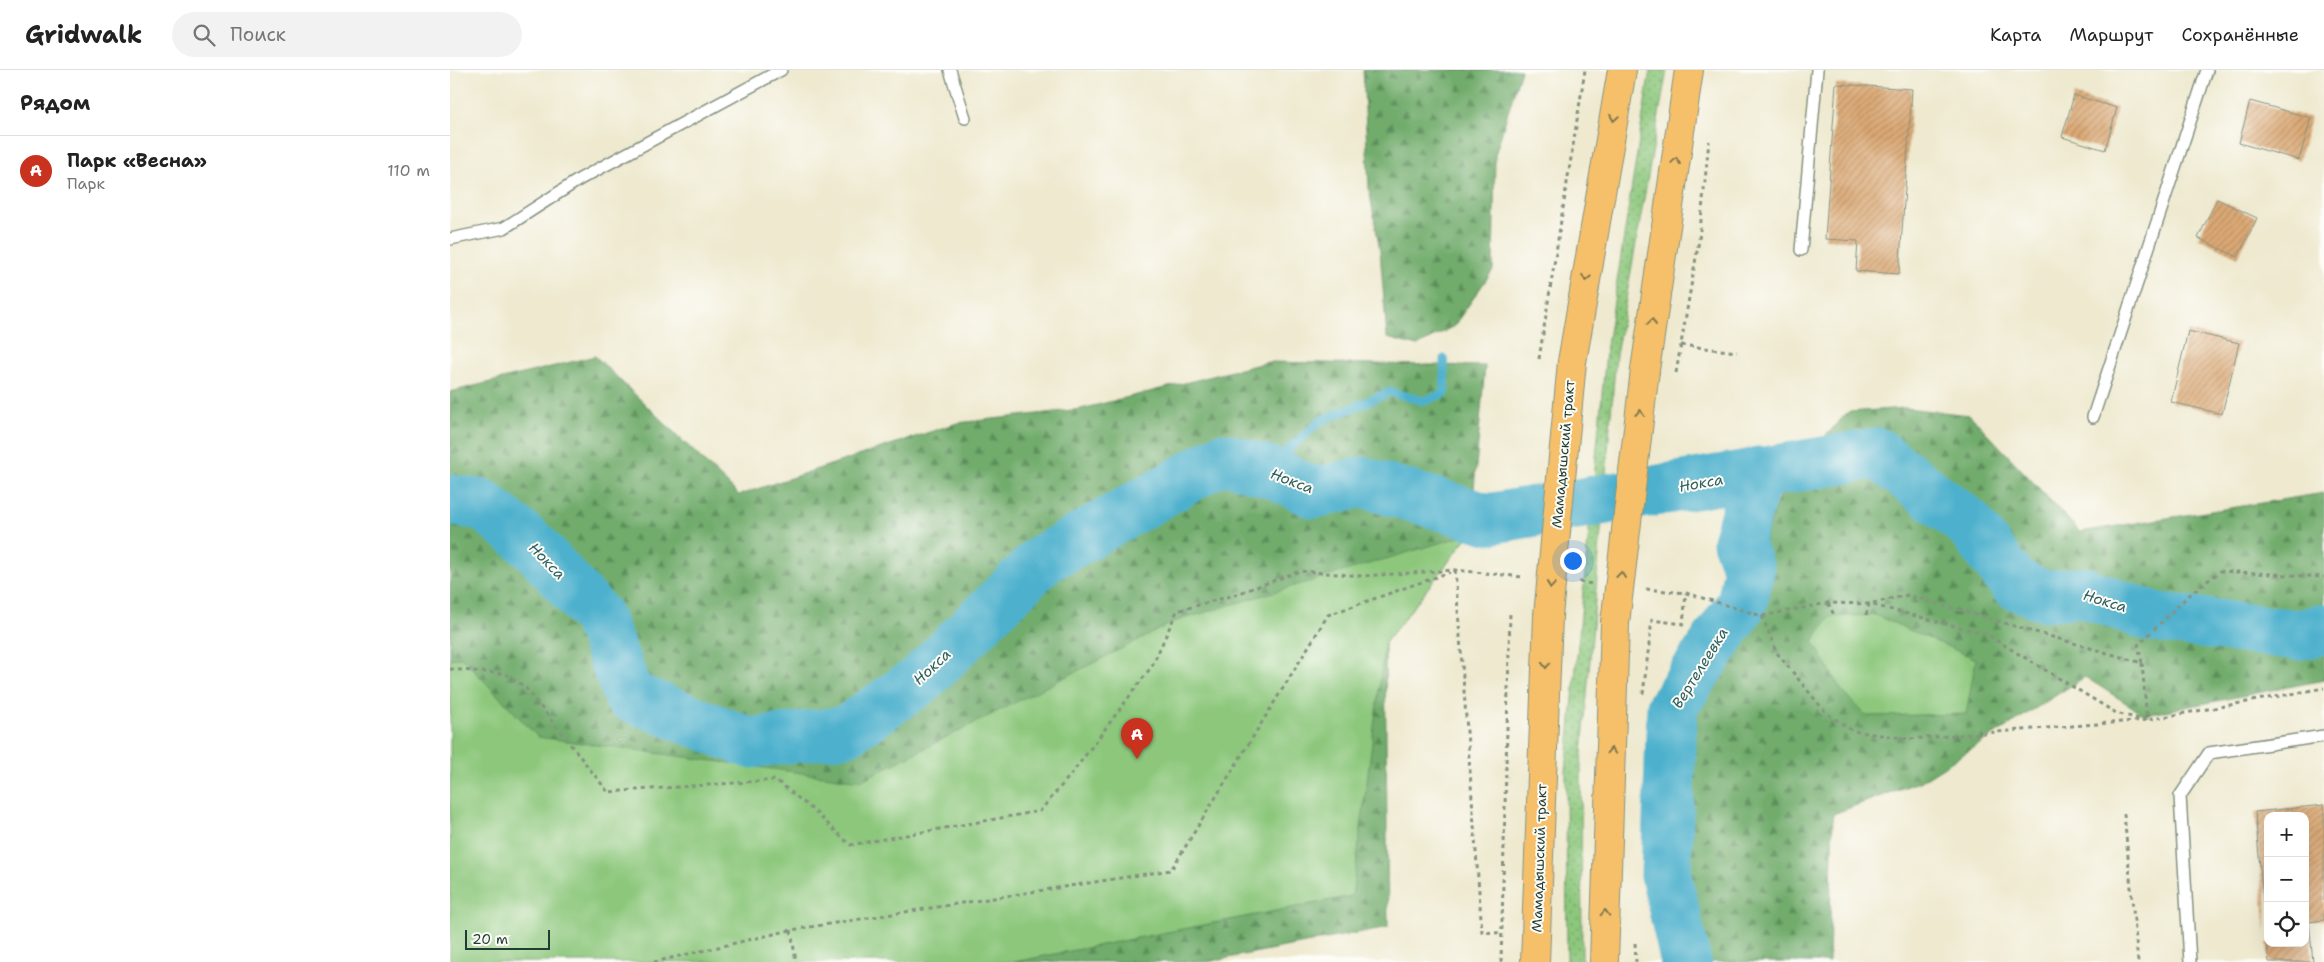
<!DOCTYPE html>
<html lang="ru">
<head>
<meta charset="utf-8">
<style>
  :root { --surface:#fff; --page:#f2f2f2; --text:#222; --muted:#767676; --line:#e0e0e0; --accent:#c8321e }
  body { margin:0; font-family:"Shantell Sans",sans-serif; background:var(--page); color:var(--text) }
  .controls { position:absolute; right:15px; bottom:15px; display:grid; overflow:hidden; border-radius:10px; box-shadow:0 5px 20px #0002 }
  .controls button { width:45px; height:45px; display:grid; place-items:center; padding:0; border:0; border-bottom:1px solid var(--line); background:var(--surface); color:var(--text); font:25px sans-serif }
  .scale { position:absolute; left:15px; bottom:12px; width:85px; box-sizing:border-box; padding-left:5px; border:2px solid #1f3d34; border-top:0; font-size:14px; line-height:18px; white-space:nowrap; color:#1f3d34; -webkit-text-stroke:4px #fdfcf7; paint-order:stroke }
  .you { position:absolute; left:1122px; top:490px; width:18px; height:18px; margin:-12px; border:4px solid #fff; border-radius:50%; background:#1a73e8; box-shadow:0 0 0 8px #1a73e833 }
  .badge { display:grid; place-items:center; width:32px; height:32px; border-radius:50%; background:var(--accent); color:#fff; font-size:16px; font-weight:700 }
  .pin { position:absolute; translate:-50% -41px; filter:drop-shadow(0 1px 2px #0008) }
  .pin::after { content:''; position:absolute; top:26px; width:18px; height:15px; background:inherit; clip-path:polygon(0 0,100% 0,50% 100%) }
  .list { margin:0; padding:0; list-style:none }
  h2 { display:flex; justify-content:space-between; align-items:center; height:65px; margin:0; padding:0 20px; font-size:21px }
  h2 small { font-size:16px; font-weight:400; color:var(--muted) }
  .list li { display:grid; grid-template-columns:32px 1fr auto; gap:15px; align-items:center; box-sizing:border-box; height:70px; padding:0 20px; border-top:1px solid var(--line) }
  .list b { display:block; font-size:19px; white-space:nowrap }
  .list p { margin:0; font-size:16px; white-space:nowrap; color:var(--muted) }
  .list em { font-size:16px; font-style:normal; color:var(--muted) }
  .icon { flex:none; width:28px; height:28px; fill:none; stroke:currentColor; stroke-width:2; stroke-linecap:round; stroke-linejoin:round }
  .map { position:relative; flex:none; width:1874px; height:892px; overflow:hidden }
  header { display:flex; align-items:center; gap:30px; box-sizing:border-box; height:70px; padding:0 25px; background:var(--surface); border-bottom:1px solid var(--line) }
  header strong { font-size:24px }
  nav { display:flex; gap:28px; margin-inline-start:auto; font-size:18px }
  .search { width:350px; height:45px; background:var(--page); display:flex; align-items:center; gap:12px; box-sizing:border-box; padding:0 18px; border-radius:28px; color:var(--muted); font-size:19px }
  main { display:flex }
  aside { flex:1; background:var(--surface) }
  .map>svg:first-child { display:block }
  .grass { fill:url(#grass-dots); stroke:#568258 }
  .forest { fill:url(#forest-firs); stroke:#487450 }
  .park { fill:#8cc77c; stroke:#568258 }
  .lines { fill:none; stroke-linecap:round; stroke-linejoin:round }
  .stream { stroke:#4eb1cd; stroke-width:9 }
  .river { stroke:#4eb1cd; stroke-width:51 }
  .building { fill:url(#building-hatch) }
  .service-casing { stroke:#869382; stroke-width:14 }
  .primary-casing { stroke:#869382; stroke-width:30 }
  .path { stroke:#869382; stroke-width:3; stroke-dasharray:4 4; stroke-linecap:butt }
  .service { stroke:#fff; stroke-width:11 }
  .primary { stroke:#f6c06b; stroke-width:28 }
  .primary-bridge-casing { stroke:#869382; stroke-width:30; stroke-linecap:butt }
  .primary-bridge { stroke:#f6c06b; stroke-width:28 }
  .oneway { stroke:#80784d }
  .labels { text-anchor:middle; dominant-baseline:central; stroke-width:4; stroke-linejoin:round; paint-order:stroke }
  .street-label { font-size:14px; fill:#1f3d34; stroke:#fdfcf7 }
  .water-label { font-size:15px; font-style:italic; fill:#2d6062; stroke:#fdfcf7 }
</style>
</head>
<body>
<header>
<strong>Gridwalk</strong>
<div class="search"><svg class="icon" aria-label="search" viewBox="0 0 24 24"><circle cx="10" cy="10" r="6"/><path d="M15 15l6 6"/></svg>Поиск</div>
<nav><a>Карта</a><a>Маршрут</a><a>Сохранённые</a></nav>
</header>
<main>
<aside>
<h2>Рядом<small></small></h2>
<ul class="list">
<li><span class="badge">A</span><div><b>Парк «Весна»</b><p>Парк</p></div><em>110 m</em></li>
</ul>
</aside>
<div class="map">
<svg width="1874" height="892" viewBox="0 0 1874 892">
  <defs>
    <pattern id="grass-dots" width="8" height="8" patternUnits="userSpaceOnUse" patternTransform="scale(1.25)"><rect width="8" height="8" fill="#8cc77c"/><path d="M2 2h.1M6 6h.1" fill="none" stroke="#72a366" stroke-width="1.8" stroke-linecap="round"/></pattern>
    <pattern id="forest-firs" width="22" height="20" patternUnits="userSpaceOnUse" patternTransform="scale(1.25)"><rect width="22" height="20" fill="#71ac6c"/><path d="M5 1l3.5 6h-7zM16 11l3.5 6h-7z" fill="#5c8d5a"/></pattern>
    <pattern id="building-hatch" width="6" height="6" patternUnits="userSpaceOnUse" patternTransform="scale(1.25)"><rect width="6" height="6" fill="#dca975"/><path d="M-1 1l2-2M0 6l6-6M5 7l2-2" fill="none" stroke="#b28b61"/></pattern>
  </defs>
  <rect width="100%" height="100%" fill="#fdfcf7"/>
  <filter id="ink" filterUnits="userSpaceOnUse"><feTurbulence type="fractalNoise" baseFrequency=".02" numOctaves="2"/><feDisplacementMap in="SourceGraphic" scale="10" xChannelSelector="R" yChannelSelector="G"/><feConvolveMatrix kernelMatrix="1 2 1 2 8 2 1 2 1" color-interpolation-filters="sRGB"/></filter>
  <filter id="wash" filterUnits="userSpaceOnUse"><feTurbulence type="fractalNoise" baseFrequency=".0096" numOctaves="4" result="noise"/><feDisplacementMap in="SourceGraphic" scale="20" xChannelSelector="R" yChannelSelector="G"/><feGaussianBlur stdDeviation="1.12" result="paint"/><feColorMatrix in="noise" values="0 0 0 0 0 0 0 0 0 0 0 0 0 0 0 0 0 1.4 0 .05"/><feComposite in="paint" operator="in"/></filter>
  <g filter="url(#wash)">
    <rect width="100%" height="100%" fill="#eee9cf"/>
    <!-- grass -->
    <path class="grass" d="M1200,0H1217L1166,285L1131,695L1132,892H1117L1116,701L1156,282Z"/>
    <!-- forest -->
    <g class="forest">
      <path d="M913,0H1071L1045,85L1043,200L1004,256L967,276L937,268L930,181L919,119Z"/>
      <path d="M145,286L289,425L507,353L631,339L818,292L1035,296L1020,464L935,573L938,857L757,892H564L902,826L410,711L196,780L11,587L0,589V322Z"/>
      <path d="M1456,338L1520,345L1630,462L1874,423V610L1695,645L1635,607L1471,711L1383,744L1379,892H1210L1201,808L1221,598L1304,503L1334,410L1398,342Z"/>
    </g>
    <!-- park -->
    <g class="park">
      <path d="M1020,464L935,573L902,826L564,892H0V589L11,587L88,667L410,711L726,551Z"/>
      <path d="M1425,545L1526,589L1516,644L1417,646L1391,620L1363,571L1379,547Z"/>
    </g>
    <g class="lines">
      <!-- stream -->
      <path class="stream" d="M826,404L839,379L870,351L940,322L974,331L995,323L994,289"/>
      <!-- river -->
      <g class="river">
        <path d="M0,430L33,435L85,477L148,547L179,626L300,673L396,661L470,610L592,490L773,388L826,404L864,423L913,412L1038,449L1427,383L1518,453L1565,514L1595,526L1633,522L1703,547L1848,565L1874,559"/>
        <path d="M1236,892L1216,805L1222,637L1292,533L1299,500L1288,472L1308,402"/>
      </g>
    </g>
    <g id="blocks">
      <!-- building -->
      <g class="building">
        <path d="M1386,14L1462,19L1449,204L1406,201L1408,171L1375,169Z"/>
        <path d="M1624,25L1667,38L1655,80L1612,67Z"/>
        <path d="M1800,31L1861,48L1849,90L1789,73Z"/>
        <path d="M1767,129L1807,148L1788,187L1748,168Z"/>
        <path d="M1738,261L1789,273L1772,344L1721,332Z"/>
        <path d="M1874,735V850L1859,852L1863,892H1819L1817,873H1855V746H1818L1816,863L1805,742Z"/>
      </g>
    </g>
  </g>
  <g filter="url(#ink)">
    <use href="#blocks" fill-opacity="0" stroke="#869382" stroke-width="1"/>
    <g class="lines">
      <!-- service casing -->
      <g class="service-casing">
        <g id="service">
          <path d="M500,0L515,48"/>
          <path d="M0,169L54,158L130,109L331,0"/>
          <path d="M1351,180L1367,0"/>
          <path d="M1643,347L1757,0"/>
          <path d="M1740,892L1730,726L1759,683L1874,666"/>
        </g>
      </g>
      <!-- primary casing -->
      <g class="primary-casing">
        <g id="primary">
          <path d="M1122,292L1172,0"/>
          <path d="M1195,300L1239,0"/>
          <path d="M1085,892L1098,546"/>
          <path d="M1154,892L1165,553"/>
        </g>
      </g>
      <!-- path -->
      <g class="path">
        <path d="M1231,275L1287,282"/>
        <path d="M1089,289L1135,0"/>
        <path d="M1226,303L1249,170L1259,71"/>
        <path d="M1005,500L1032,862L1051,863"/>
        <path d="M1129,512L1143,514"/>
        <path d="M1196,519L1236,523L1312,546L1378,533L1419,534L1458,525L1692,593L1688,575L1737,527L1770,501L1874,507"/>
        <path d="M1378,533L1385,547"/>
        <path d="M1416,545L1419,534L1536,564L1666,643L1694,650"/>
        <path d="M1312,546L1327,583L1376,643L1403,661L1459,669L1697,650L1874,618"/>
        <path d="M1692,593L1697,650"/>
        <path d="M0,599L56,604L75,617L158,722L326,710L363,740L400,775L590,741L623,702L702,596L727,541L784,525L850,501L913,506L1005,500L1073,507"/>
        <path d="M1193,624L1202,550L1233,554L1236,523"/>
        <path d="M1674,744L1688,892"/>
        <path d="M341,860L346,892"/>
        <path d="M1185,873L1186,892"/>
        <path d="M204,892L341,860L721,800L878,545L1000,502"/>
        <path d="M1051,892L1060,542"/>
      </g>
      <!-- service -->
      <use href="#service" class="service"/>
      <!-- primary -->
      <use href="#primary" class="primary"/>
      <!-- primary-bridge casing -->
      <g class="primary-bridge-casing">
        <g id="primary-bridge">
          <path d="M1098,546L1122,292"/>
          <path d="M1165,553L1195,300"/>
        </g>
      </g>
      <!-- primary-bridge -->
      <use href="#primary-bridge" class="primary-bridge"/>
    </g>
    <!-- one-way arrows -->
    <defs><path id="oneway-chevron" d="M-2-3.5L2.5 0L-2 3.5" fill="none" stroke-width="1.6" stroke-linecap="round" stroke-linejoin="round" transform="scale(1.25)"/></defs>
    <g class="oneway">
      <use href="#oneway-chevron" transform="translate(1164 48) rotate(100)"/>
      <use href="#oneway-chevron" transform="translate(1226 91) rotate(-82)"/>
      <use href="#oneway-chevron" transform="translate(1136 208) rotate(100)"/>
      <use href="#oneway-chevron" transform="translate(1202 252) rotate(-82)"/>
      <use href="#oneway-chevron" transform="translate(1190 343) rotate(-83)"/>
      <use href="#oneway-chevron" transform="translate(1171 505) rotate(-83)"/>
      <use href="#oneway-chevron" transform="translate(1101 515) rotate(95)"/>
      <use href="#oneway-chevron" transform="translate(1096 595) rotate(92)"/>
      <use href="#oneway-chevron" transform="translate(1161 681) rotate(-88)"/>
      <use href="#oneway-chevron" transform="translate(1155 843) rotate(-88)"/>
    </g>
  </g>
  <g class="labels">
    <!-- street labels -->
    <g class="street-label">
      <text transform="translate(1113 384) rotate(-85)">Мамадышский тракт</text>
      <text transform="translate(1089 788) rotate(-88)">Мамадышский тракт</text>
    </g>
    <!-- water labels -->
    <g class="water-label">
      <text transform="translate(842 411) rotate(21)">Нокса</text>
      <text transform="translate(1251 413) rotate(-10)">Нокса</text>
      <text transform="translate(97 491) rotate(46)">Нокса</text>
      <text transform="translate(1655 531) rotate(17)">Нокса</text>
      <text transform="translate(482 597) rotate(-43)">Нокса</text>
      <text transform="translate(1250 598) rotate(-58)">Вертелеевка</text>
    </g>
  </g>
</svg>
<div class="controls">
<button>+</button>
<button>−</button>
<button><svg class="icon" aria-label="locate" viewBox="0 0 24 24"><circle cx="12" cy="12" r="6"/><path d="M12 2v4M12 18v4M2 12h4M18 12h4"/></svg></button>
</div>
<div class="scale">20 m</div>
<div class="you"></div>
<div class="pin badge" style="left:687px;top:689px">A</div>
</div>
</main>
</body>
</html>
